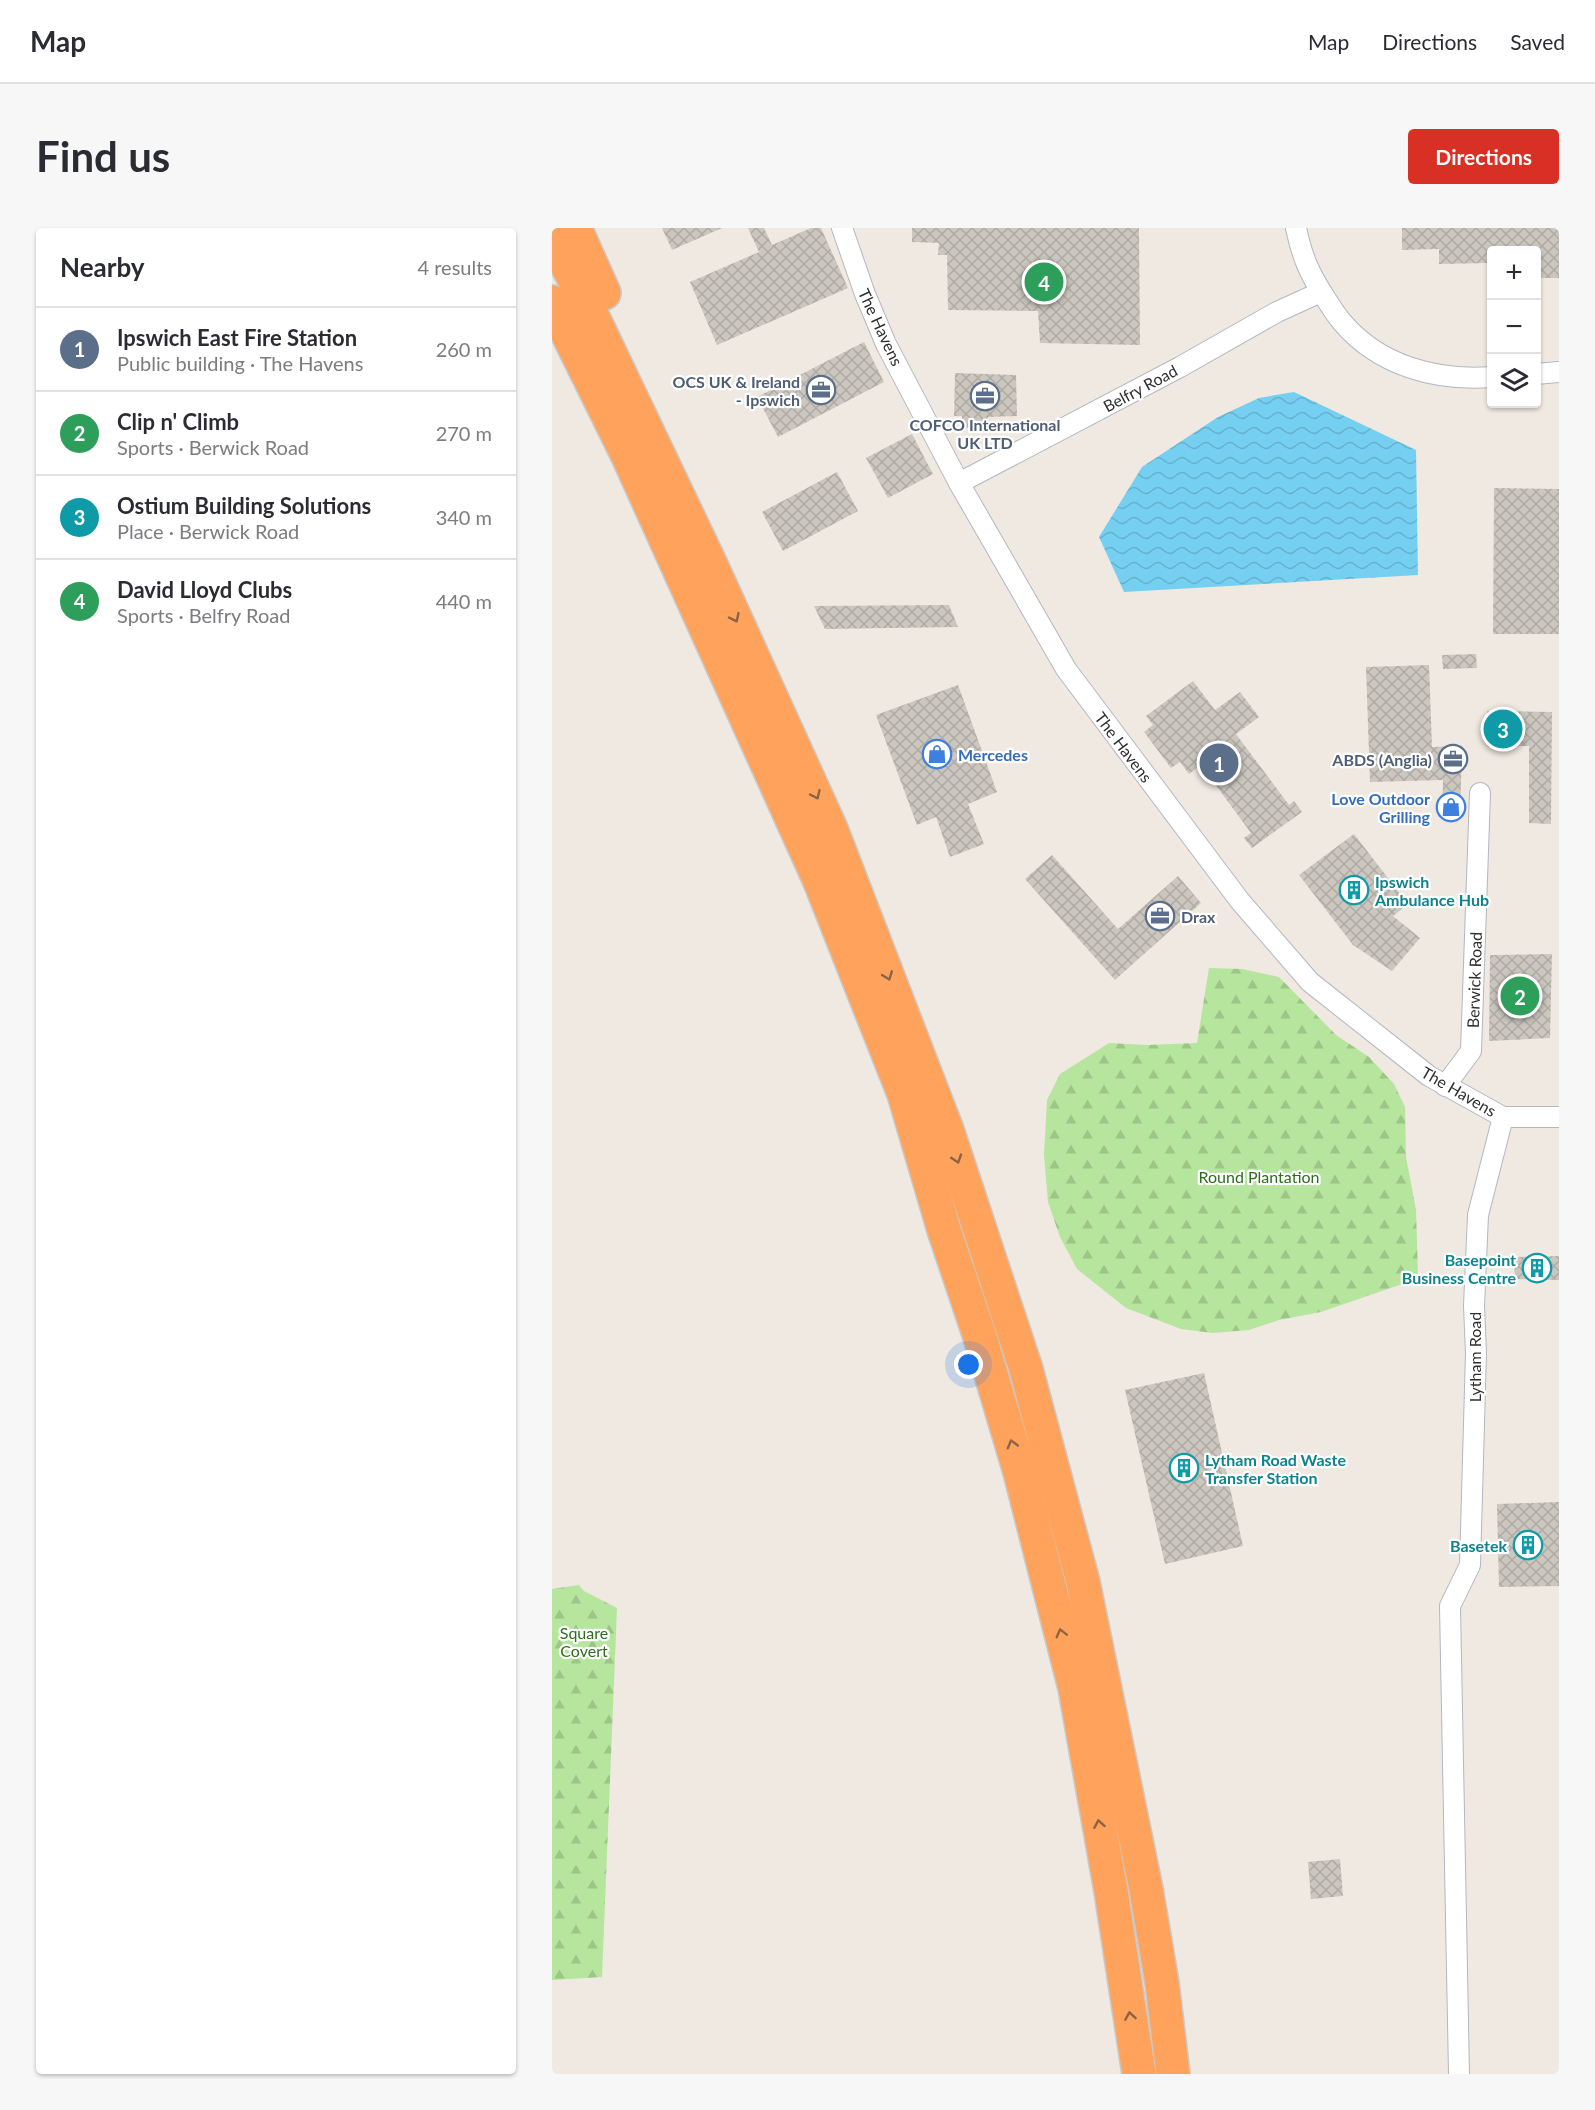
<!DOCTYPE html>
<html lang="en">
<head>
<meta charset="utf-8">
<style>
  :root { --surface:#fff; --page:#f7f7f7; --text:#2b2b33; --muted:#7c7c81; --line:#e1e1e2; --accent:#d93025 }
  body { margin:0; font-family:Lato,sans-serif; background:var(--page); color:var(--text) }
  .controls { position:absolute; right:18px; top:18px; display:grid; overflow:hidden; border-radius:6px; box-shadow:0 2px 4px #0004 }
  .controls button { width:54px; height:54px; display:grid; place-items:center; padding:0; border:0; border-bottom:2px solid var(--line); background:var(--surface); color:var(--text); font:30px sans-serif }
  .you { position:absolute; left:417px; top:1137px; width:21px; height:21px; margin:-15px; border:4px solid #fff; border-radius:50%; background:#1a73e8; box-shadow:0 0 0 9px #1a73e833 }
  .badge { display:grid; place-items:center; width:39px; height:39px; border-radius:50%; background:var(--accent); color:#fff; font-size:20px; font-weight:700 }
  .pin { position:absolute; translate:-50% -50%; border:3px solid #fff; box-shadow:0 2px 6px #0006 }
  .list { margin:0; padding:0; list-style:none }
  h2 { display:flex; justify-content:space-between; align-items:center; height:78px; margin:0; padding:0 24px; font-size:26px }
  h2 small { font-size:20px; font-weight:400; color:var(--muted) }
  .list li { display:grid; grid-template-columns:39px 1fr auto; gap:18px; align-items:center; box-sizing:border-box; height:84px; padding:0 24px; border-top:2px solid var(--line) }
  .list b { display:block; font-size:22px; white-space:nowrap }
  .list p { margin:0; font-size:20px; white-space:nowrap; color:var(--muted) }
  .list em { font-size:20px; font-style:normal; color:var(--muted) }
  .icon { flex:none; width:33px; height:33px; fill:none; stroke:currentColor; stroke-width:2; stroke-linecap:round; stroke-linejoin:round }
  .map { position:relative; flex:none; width:1007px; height:1846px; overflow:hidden; border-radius:6px }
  header { display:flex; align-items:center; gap:36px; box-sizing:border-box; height:84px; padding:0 30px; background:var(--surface); border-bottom:2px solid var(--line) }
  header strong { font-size:28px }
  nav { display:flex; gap:33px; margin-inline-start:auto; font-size:21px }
  .intro { display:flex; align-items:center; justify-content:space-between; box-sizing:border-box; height:144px; padding:0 36px }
  h1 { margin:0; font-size:42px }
  .button { padding:15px 27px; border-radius:6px; background:var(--accent); color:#fff; font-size:21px; font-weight:700 }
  main { display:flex; gap:36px; padding:0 36px }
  aside { flex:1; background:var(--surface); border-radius:6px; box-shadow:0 2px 4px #0004 }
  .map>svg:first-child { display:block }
  .forest { fill:url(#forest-firs) }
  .water { fill:url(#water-waves) }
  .building { fill:url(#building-cross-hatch) }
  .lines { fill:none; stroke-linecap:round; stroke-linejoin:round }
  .street-casing { stroke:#b4b7c1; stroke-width:22 }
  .highway-casing { stroke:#c9c9c9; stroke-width:36 }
  .street { stroke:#fff; stroke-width:20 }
  .highway { stroke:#ffa35c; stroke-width:33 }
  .oneway { stroke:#8c6343 }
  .labels { text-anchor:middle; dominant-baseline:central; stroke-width:4.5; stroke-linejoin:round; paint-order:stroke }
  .street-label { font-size:16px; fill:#2e2e2e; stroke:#fff }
  .service-label { font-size:16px; font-weight:bold; fill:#4e5e75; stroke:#fff; text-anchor:end }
  .shop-label { font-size:16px; font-weight:bold; fill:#366cbe; stroke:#fff; text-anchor:start }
  .culture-label { font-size:16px; font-weight:bold; fill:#0d838f; stroke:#fff; text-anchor:start }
  .park-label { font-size:16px; fill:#2c6e1b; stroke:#fff }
</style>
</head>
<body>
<header>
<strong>Map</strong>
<nav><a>Map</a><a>Directions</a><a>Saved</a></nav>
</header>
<div class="intro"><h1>Find us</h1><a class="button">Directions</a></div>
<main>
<aside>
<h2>Nearby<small>4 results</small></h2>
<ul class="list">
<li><span class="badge" style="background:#5c6f8a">1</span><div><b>Ipswich East Fire Station</b><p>Public building · The Havens</p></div><em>260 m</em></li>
<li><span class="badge" style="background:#2e9e5b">2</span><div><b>Clip n' Climb</b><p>Sports · Berwick Road</p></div><em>270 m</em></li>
<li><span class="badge" style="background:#0f9aa8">3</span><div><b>Ostium Building Solutions</b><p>Place · Berwick Road</p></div><em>340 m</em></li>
<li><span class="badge" style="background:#2e9e5b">4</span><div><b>David Lloyd Clubs</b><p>Sports · Belfry Road</p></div><em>440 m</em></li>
</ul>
</aside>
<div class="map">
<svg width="1007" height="1846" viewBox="0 0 1007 1846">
  <defs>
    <pattern id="forest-firs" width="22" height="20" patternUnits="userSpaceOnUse" patternTransform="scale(1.5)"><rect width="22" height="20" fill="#b6e59e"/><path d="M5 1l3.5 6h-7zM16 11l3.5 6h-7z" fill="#9dc588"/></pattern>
    <pattern id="water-waves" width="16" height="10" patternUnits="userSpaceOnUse" patternTransform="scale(1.5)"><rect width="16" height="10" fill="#75cff0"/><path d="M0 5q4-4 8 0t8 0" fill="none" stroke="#66b2ce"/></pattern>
    <pattern id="building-cross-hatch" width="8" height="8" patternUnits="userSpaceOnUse" patternTransform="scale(1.5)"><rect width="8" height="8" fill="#cbc7bf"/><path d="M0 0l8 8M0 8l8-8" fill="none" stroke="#afaba4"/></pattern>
  </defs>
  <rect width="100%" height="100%" fill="#efe9e1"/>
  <!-- forest -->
  <g class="forest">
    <path d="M657,740L690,741L727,749L784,807L817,829L842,856L853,879L854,929L864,982L866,1047L853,1055L769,1084L727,1092L697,1102L661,1105L629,1101L574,1080L525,1041L508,1009L496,974L492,927L495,872L508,846L557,815L594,817L645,815Z"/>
    <path d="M27,1357L32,1363L65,1380L50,1749L0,1752V1361Z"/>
  </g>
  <!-- water -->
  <path class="water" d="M742,164L864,222L866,347L572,364L547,309L590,239L666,189L707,170Z"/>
  <!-- building -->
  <g class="building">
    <path d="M110,0H170L120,22Z"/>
    <path d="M196,0H212L220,17L259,0H269L296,60L165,117L138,54L207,24Z"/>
    <path d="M360,0H587L588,117L488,115L486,83L396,82L395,27H386L387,15L360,14Z"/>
    <path d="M850,0H1007V50H984V22H939V35L887,36V21L850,22Z"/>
    <path d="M312,114L332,154L226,209L205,169Z"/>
    <path d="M403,145L464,147L465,188L436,189L435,198L410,200V188H402Z"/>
    <path d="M360,206L381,246L336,270L314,230Z"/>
    <path d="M285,244L306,283L231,323L210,284Z"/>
    <path d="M942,260L1007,261V406H941Z"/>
    <path d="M397,377L406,399L273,401L262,378Z"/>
    <path d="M924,426L925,440L891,441L890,427Z"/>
    <path d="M877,437L880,519L910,518L908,591L890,590L891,552L818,554L814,439Z"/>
    <path d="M641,453L663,482L688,464L707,489L684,506L737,577L742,573L750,584L700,620L692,610L699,605L649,537L637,546L628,534L619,540L592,504L601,497L594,488Z"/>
    <path d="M406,457L445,564L416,576L432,616L398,629L384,589L365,597L324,487Z"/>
    <path d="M935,483L1000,484L999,596L977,595V518H935Z"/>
    <path d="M802,606L856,676L841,688L868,710L840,743L801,717L747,647Z"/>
    <path d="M500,627L566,701L626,648L649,675L563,752L473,651Z"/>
    <path d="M1000,726L998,810L937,813L938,727Z"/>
    <path d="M1007,1028V1052L963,1051L962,1029Z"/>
    <path d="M652,1145L691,1318L613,1336L573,1162Z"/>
    <path d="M1007,1274V1358L947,1359L945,1276Z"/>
    <path d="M788,1631L791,1668L759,1671L756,1634Z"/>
  </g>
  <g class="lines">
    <!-- street casing -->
    <g class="street-casing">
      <g id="street">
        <path d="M290,0L313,66L334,116L407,255L514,441L688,673L758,754L877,848L951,889H1007"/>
        <path d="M744,0C750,29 758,47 774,71C779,79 784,87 790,94C827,138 884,153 939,149"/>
        <path d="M984,146L1007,144"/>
        <path d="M407,255L628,139L725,84L769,64"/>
        <path d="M893,858L919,823L928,565"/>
        <path d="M907,1846L898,1378L918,1337L924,1125L922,1078L926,987L951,889"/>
      </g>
    </g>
    <!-- highway casing -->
    <g class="highway-casing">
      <g id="highway">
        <path d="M23,0L52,65"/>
        <path d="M0,9L26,58L159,337L279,601L395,902L474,1141L531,1354L594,1661L610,1755L621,1846"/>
        <path d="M0,74L76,228L267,651L352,866L392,1002L427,1106L468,1244L523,1460L559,1663L587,1846"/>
      </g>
    </g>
    <!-- street -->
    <use href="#street" class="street"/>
    <!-- highway -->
    <use href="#highway" class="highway"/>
  </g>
  <!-- one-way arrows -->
  <defs><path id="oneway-chevron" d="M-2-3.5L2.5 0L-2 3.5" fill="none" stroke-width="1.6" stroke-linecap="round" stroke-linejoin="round" transform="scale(1.5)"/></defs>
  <g class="oneway">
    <use href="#oneway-chevron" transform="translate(183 390) rotate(65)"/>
    <use href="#oneway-chevron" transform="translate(264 567) rotate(65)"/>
    <use href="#oneway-chevron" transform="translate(336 748) rotate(69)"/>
    <use href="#oneway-chevron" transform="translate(405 931) rotate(72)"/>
    <use href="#oneway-chevron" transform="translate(460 1216) rotate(-106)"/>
    <use href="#oneway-chevron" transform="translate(509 1405) rotate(-104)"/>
    <use href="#oneway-chevron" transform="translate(547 1596) rotate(-100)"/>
    <use href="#oneway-chevron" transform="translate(578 1788) rotate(-99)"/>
  </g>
  <!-- icons -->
  <defs>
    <g id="office-ring" transform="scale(1.5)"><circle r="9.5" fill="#fff" stroke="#5c6f8a" stroke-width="1.5"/><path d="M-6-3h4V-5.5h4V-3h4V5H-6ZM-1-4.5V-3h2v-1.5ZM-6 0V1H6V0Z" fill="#5c6f8a"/></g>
    <g id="shop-ring" transform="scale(1.5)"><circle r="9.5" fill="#fff" stroke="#3f7fe0" stroke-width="1.5"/><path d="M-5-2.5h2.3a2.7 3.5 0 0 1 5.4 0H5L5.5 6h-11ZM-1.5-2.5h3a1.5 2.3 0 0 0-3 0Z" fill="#3f7fe0"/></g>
    <g id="building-ring" transform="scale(1.5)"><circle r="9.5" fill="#fff" stroke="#0f9aa8" stroke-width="1.5"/><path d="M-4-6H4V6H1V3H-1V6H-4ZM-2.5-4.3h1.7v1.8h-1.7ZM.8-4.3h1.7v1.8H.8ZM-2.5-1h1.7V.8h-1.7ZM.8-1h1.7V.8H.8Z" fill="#0f9aa8"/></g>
  </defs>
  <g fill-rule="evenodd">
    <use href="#office-ring" x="269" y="162"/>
    <use href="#office-ring" x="433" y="168"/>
    <use href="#shop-ring" x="385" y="526"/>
    <use href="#office-ring" x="901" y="531"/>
    <use href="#shop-ring" x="899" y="579"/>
    <use href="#building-ring" x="802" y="662"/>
    <use href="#office-ring" x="608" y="688"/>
    <use href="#building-ring" x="985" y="1040"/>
    <use href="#building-ring" x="632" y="1240"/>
    <use href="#building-ring" x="976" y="1317"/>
  </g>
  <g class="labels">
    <!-- street labels -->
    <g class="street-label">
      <text transform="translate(329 99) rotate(65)">The Havens</text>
      <text transform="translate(588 160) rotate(-28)">Belfry Road</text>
      <text transform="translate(572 519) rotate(53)">The Havens</text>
      <text transform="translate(922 752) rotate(-88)">Berwick Road</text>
      <text transform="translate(907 863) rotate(30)">The Havens</text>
      <text transform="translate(922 1129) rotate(-90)">Lytham Road</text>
    </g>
    <!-- service labels -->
    <g class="service-label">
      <text x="248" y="153">OCS UK &amp; Ireland<tspan x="248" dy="18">- Ipswich</tspan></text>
      <text x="433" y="196" text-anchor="middle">COFCO International<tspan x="433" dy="18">UK LTD</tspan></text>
      <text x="880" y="531">ABDS (Anglia)</text>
      <text x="629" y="688" text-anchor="start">Drax</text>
    </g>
    <!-- shop labels -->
    <g class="shop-label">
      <text x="406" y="526">Mercedes</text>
      <text x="878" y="570" text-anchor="end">Love Outdoor<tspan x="878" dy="18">Grilling</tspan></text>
    </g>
    <!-- culture labels -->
    <g class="culture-label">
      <text x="823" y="653">Ipswich<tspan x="823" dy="18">Ambulance Hub</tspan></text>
      <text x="964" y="1031" text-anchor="end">Basepoint<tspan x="964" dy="18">Business Centre</tspan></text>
      <text x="653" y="1231">Lytham Road Waste<tspan x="653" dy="18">Transfer Station</tspan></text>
      <text x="955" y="1317" text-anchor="end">Basetek</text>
    </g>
    <!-- park labels -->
    <g class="park-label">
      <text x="707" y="948">Round Plantation</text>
      <text x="32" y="1404">Square<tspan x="32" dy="18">Covert</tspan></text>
    </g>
  </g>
</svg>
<div class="controls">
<button>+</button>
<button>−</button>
<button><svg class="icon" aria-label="layers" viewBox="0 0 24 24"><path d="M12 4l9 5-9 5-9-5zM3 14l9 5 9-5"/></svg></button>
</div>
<div class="you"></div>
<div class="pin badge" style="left:667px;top:535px;background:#5c6f8a">1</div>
<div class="pin badge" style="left:968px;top:768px;background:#2e9e5b">2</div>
<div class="pin badge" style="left:951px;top:501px;background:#0f9aa8">3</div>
<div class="pin badge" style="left:492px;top:54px;background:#2e9e5b">4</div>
</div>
</main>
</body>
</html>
